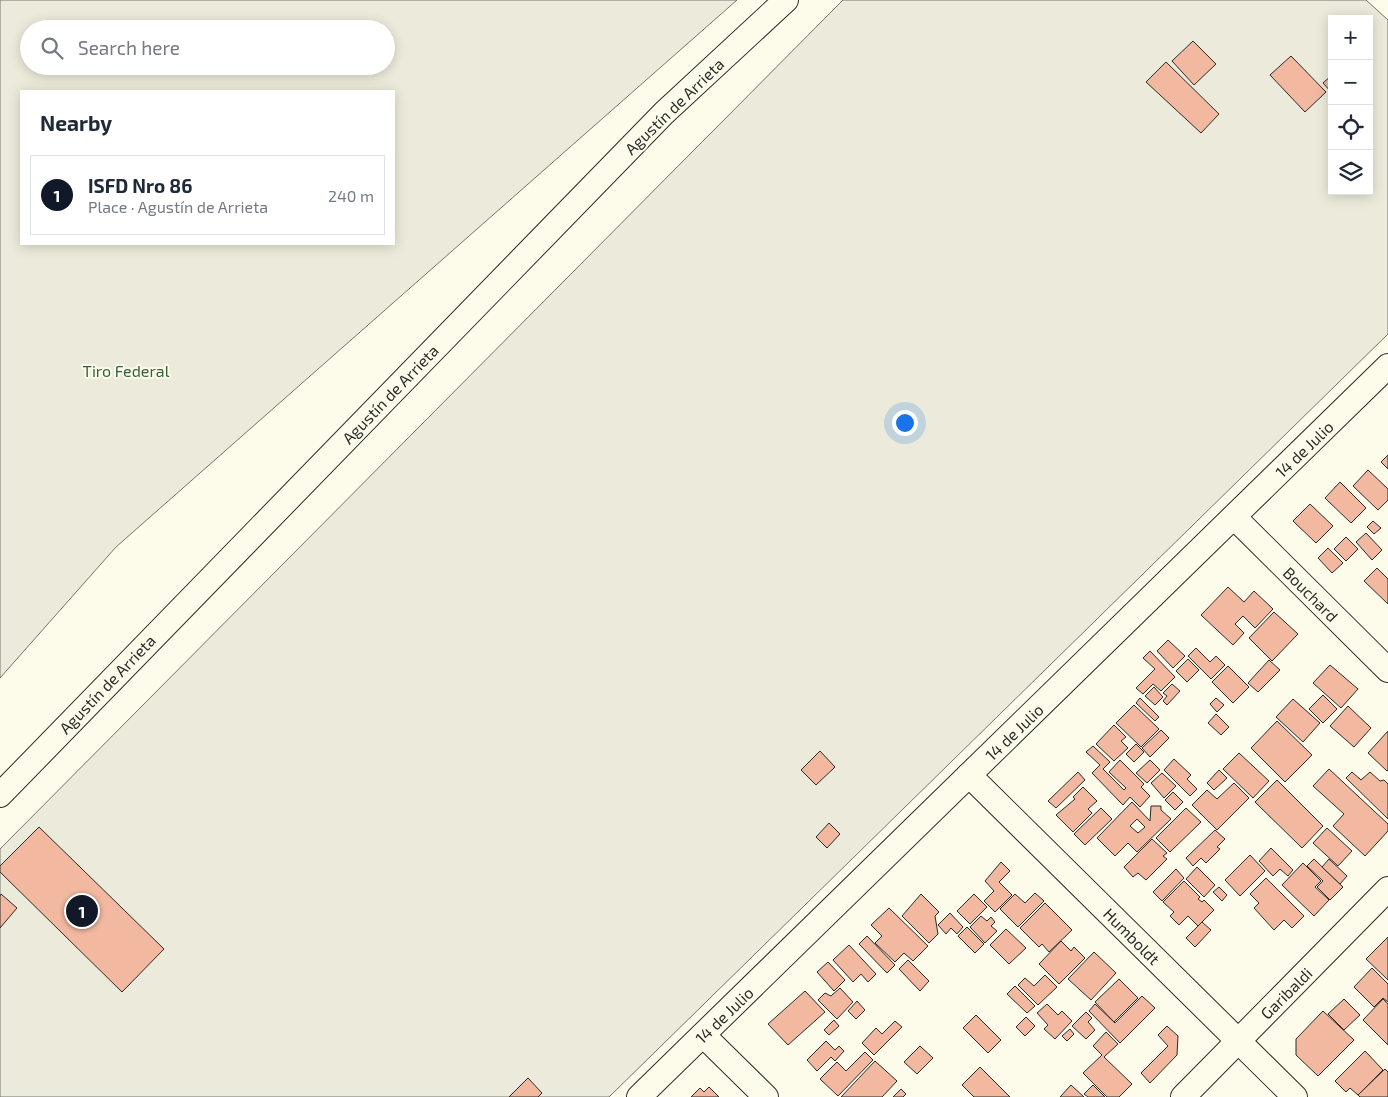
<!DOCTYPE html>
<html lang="en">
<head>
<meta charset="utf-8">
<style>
  :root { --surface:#fff; --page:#f6f6f7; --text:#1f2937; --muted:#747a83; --line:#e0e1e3; --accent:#111827 }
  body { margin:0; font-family:"Exo 2",sans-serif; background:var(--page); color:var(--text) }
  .controls { position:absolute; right:15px; top:15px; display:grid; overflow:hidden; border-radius:0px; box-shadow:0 2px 12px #0003 }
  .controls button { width:45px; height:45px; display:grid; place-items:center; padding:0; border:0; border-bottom:1px solid var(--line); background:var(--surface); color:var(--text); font:25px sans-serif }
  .you { position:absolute; left:904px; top:422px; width:18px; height:18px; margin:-12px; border:4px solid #fff; border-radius:50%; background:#1a73e8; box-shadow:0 0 0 8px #1a73e833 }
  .badge { display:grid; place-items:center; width:32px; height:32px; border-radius:50%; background:var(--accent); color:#fff; font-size:16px; font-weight:700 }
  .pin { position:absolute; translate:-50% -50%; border:2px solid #fff; box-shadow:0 1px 5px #0006 }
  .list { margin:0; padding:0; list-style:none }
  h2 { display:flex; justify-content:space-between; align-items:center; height:65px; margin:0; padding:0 20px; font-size:21px }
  h2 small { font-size:16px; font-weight:400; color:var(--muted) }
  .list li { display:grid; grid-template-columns:32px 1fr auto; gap:15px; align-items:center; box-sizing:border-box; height:80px; margin:0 10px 10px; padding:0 10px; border:1px solid var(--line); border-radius:0px }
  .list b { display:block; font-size:19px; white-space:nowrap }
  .list p { margin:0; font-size:16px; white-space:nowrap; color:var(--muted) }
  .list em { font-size:16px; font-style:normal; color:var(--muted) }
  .icon { flex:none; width:28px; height:28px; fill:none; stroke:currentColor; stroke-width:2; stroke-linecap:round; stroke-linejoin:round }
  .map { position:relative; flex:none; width:1388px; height:1097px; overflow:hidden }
  .search { position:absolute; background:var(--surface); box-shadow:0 2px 12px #0003; left:20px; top:20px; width:375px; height:55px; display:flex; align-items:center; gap:12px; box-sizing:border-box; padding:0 18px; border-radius:28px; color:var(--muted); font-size:19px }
  .panel { position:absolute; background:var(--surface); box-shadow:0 2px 12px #0003; left:20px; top:90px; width:375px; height:155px; border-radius:0px }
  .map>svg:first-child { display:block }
  .green { fill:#ecebdb; stroke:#74746e; fill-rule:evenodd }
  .building { fill:#f2b8a0; stroke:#2b2b2b; fill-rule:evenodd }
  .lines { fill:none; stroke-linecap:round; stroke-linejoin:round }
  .minor-casing { stroke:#2b2b2b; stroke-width:26 }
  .minor { stroke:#fdfbea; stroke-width:24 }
  .labels { text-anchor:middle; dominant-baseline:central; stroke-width:4; stroke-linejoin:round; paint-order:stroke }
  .street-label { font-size:16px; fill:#2b2b2b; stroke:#fdfbea }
  .park-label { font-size:16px; fill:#34623c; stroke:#fdfbea }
</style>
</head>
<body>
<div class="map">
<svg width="1388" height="1097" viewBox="0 0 1388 1097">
  <rect width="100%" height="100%" fill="#fdfbea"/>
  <!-- green -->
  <g class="green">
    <path d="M0,0H737L116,547L0,678ZM29,29H386V66H29ZM21,91H394V244H21Z"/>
    <path d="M843,0H1366L1388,20V334L609,1097H0V849ZM1332,19H1369V191H1332Z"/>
  </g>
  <!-- building -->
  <g class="building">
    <path d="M1193,41L1216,64L1194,85L1172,61Z"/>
    <path d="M1291,56L1326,92L1305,112L1270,75Z"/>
    <path d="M1166,62L1219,114L1201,133L1146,82Z"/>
    <path d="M1332,75V93L1323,83Z"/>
    <path d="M1388,455V469L1381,462Z"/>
    <path d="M1368,470L1388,489V500L1378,510L1353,486Z"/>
    <path d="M1340,482L1366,508L1351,523L1325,498Z"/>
    <path d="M1310,504L1333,526L1316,543L1293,521Z"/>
    <path d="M1373,521L1381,528L1374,534L1367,527Z"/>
    <path d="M1366,533L1382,550L1372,560L1356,542Z"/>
    <path d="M1346,537L1358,549L1346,561L1334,549Z"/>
    <path d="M1328,548L1343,563L1332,573L1318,558Z"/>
    <path d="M1377,568L1388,579V604L1364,581Z"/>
    <path d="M1228,587L1244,602L1254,591L1273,609L1255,628L1243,616L1235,624L1244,633L1233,645L1201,615Z"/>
    <path d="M1274,612L1298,634L1272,661L1249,638Z"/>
    <path d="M1168,640L1185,656L1173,668L1157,651Z"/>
    <path d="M1196,648L1210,662L1216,656L1225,665L1211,679L1188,656Z"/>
    <path d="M1150,651L1175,677L1161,691L1153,684L1143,694L1136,688L1155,669L1143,658Z"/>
    <path d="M1188,659L1199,670L1187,682L1176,671Z"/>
    <path d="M1269,660L1280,670L1258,692L1248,683Z"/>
    <path d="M1330,665L1358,689L1341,708L1313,683Z"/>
    <path d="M1228,666L1249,687L1233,703L1212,682Z"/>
    <path d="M1172,684L1180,691L1167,705L1163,701L1167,696L1163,693Z"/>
    <path d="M1154,687L1163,697L1155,705L1145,696Z"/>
    <path d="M1323,695L1337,709L1323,723L1309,709Z"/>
    <path d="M1140,698L1159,717L1155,721L1136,703Z"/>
    <path d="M1216,698L1224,705L1217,712L1210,704Z"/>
    <path d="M1293,699L1320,723L1303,742L1276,717Z"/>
    <path d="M1134,705L1159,729L1141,747L1116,723Z"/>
    <path d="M1348,706L1371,728L1354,747L1330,726Z"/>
    <path d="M1216,714L1229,727L1221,735L1208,723Z"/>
    <path d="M1277,721L1312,755L1285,782L1251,748Z"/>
    <path d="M1114,725L1126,737L1121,741L1128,748L1114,761L1096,744Z"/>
    <path d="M1161,730L1169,738L1150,757L1142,748Z"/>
    <path d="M1388,731V770L1387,771L1368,753Z"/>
    <path d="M1136,744L1144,752L1134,762L1126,754Z"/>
    <path d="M1093,746L1110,762L1103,769L1124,790L1126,788L1109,772L1120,760L1144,784L1141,787L1150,796L1140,807L1130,797L1123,805L1092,773L1100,765L1086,752Z"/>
    <path d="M820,751L835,767L816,785L801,770Z"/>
    <path d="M1239,753L1269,781L1253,798L1223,769Z"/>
    <path d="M1174,759L1191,775L1187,779L1197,789L1190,796L1164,770Z"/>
    <path d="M1150,760L1160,770L1147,783L1136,773Z"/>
    <path d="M1329,769L1388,824V831L1365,856L1333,826L1344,814L1313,786Z"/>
    <path d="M1219,770L1227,778L1214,790L1207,783Z"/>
    <path d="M1078,772L1085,780L1056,808L1048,801Z"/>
    <path d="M1352,772L1361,780L1370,772L1380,781L1384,780L1388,784V819L1346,778Z"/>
    <path d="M1162,773L1176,786L1164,798L1151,783Z"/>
    <path d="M1277,780L1323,826L1302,848L1255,802Z"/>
    <path d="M1234,783L1249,798L1217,830L1192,805L1207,790L1217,799Z"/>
    <path d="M1083,787L1097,801L1088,809L1092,813L1073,832L1056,815L1075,799L1073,797Z"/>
    <path d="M1173,792L1183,802L1175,810L1165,800Z"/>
    <path d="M1132,802L1150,821L1151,806H1161V810L1171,819L1137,852L1128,843L1115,856L1097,838ZM1137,819L1145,827L1138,833L1130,826Z"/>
    <path d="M1101,808L1112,819L1085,845L1074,834Z"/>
    <path d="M1186,808L1201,822L1170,852L1156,838Z"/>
    <path d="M829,823L840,834L827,848L816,837Z"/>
    <path d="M39,827L164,949L122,992L0,872V866Z"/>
    <path d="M1327,828L1352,851L1338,866L1313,843Z"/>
    <path d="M1215,830L1225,839L1217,847L1220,849L1206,863L1201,858L1193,866L1186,858Z"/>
    <path d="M1152,839L1167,853L1163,856L1167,859L1146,880L1138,873L1133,877L1124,867Z"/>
    <path d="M1271,848L1293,870L1288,876L1280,869L1273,876L1259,861Z"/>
    <path d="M1250,855L1265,871L1240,896L1225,880Z"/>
    <path d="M1314,859L1343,887L1330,900L1317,887L1323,881L1307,866Z"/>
    <path d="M1329,859L1347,876L1340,884L1322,867Z"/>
    <path d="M1001,862L1010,871L999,882L1012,895L995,912L984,901L994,891L985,881Z"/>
    <path d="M1303,863L1321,881L1315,887L1329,900L1314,916L1282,885Z"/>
    <path d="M1197,867L1215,885L1204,897L1186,879Z"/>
    <path d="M1176,869L1184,878L1162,901L1153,892Z"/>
    <path d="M1266,878L1304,916L1292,928L1284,920L1274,930L1254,908L1259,903L1250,894Z"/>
    <path d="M1184,881L1200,897L1198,899L1202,902L1204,900L1214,910L1198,926L1188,916L1179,925L1170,916L1174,912L1163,902Z"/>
    <path d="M1219,887L1227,895L1222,901L1213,892Z"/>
    <path d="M1035,893L1044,901L1018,927L1000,909L1015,894L1025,903Z"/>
    <path d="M1,894L17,908L0,928V896Z"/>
    <path d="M921,894L939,912L935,916L938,934L929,943L902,916Z"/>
    <path d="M974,894L987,907L970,924L957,911Z"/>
    <path d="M1045,903L1072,930L1049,952L1042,944L1039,947L1020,928Z"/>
    <path d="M889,908L928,946L913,961L904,953L895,962L875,943L882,936L871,925Z"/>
    <path d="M950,913L963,927L957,934L951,928L946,934L938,925Z"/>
    <path d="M981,916L987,921L991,917L995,922L991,926L997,931L985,943L970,927Z"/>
    <path d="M1202,922L1211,930L1195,947L1186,938Z"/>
    <path d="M967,927L984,944L975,953L958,936Z"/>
    <path d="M1006,929L1026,948L1009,964L990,945Z"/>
    <path d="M867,936L895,965L887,973L859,944Z"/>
    <path d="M1388,937V980L1366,959Z"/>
    <path d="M1061,941L1071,951L1074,947L1085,958L1059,984L1039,964Z"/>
    <path d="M849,945L876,974L868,982L861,974L853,982L833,960Z"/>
    <path d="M1094,952L1116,973L1091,1000L1068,979Z"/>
    <path d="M908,960L929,981L920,991L899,969Z"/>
    <path d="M828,962L845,980L834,991L817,972Z"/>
    <path d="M1372,968L1388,984V1002L1383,998L1374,1007L1354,987Z"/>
    <path d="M1045,975L1057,987L1038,1005L1018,985L1025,978L1034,986Z"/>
    <path d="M1119,979L1138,998L1114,1022L1095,1002Z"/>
    <path d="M1015,986L1035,1006L1027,1013L1007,994Z"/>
    <path d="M840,988L853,1002L837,1019L818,1000L825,993L831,996Z"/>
    <path d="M805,991L825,1012L788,1045L768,1024Z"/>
    <path d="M1142,996L1155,1008L1120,1043L1089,1011L1095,1004L1115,1023Z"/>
    <path d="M1344,999L1360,1015L1344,1030L1328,1014Z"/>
    <path d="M1383,999L1388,1004V1045L1363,1020Z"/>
    <path d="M857,1001L865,1010L856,1019L848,1011Z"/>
    <path d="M1047,1004L1058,1015L1062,1011L1072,1021L1055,1039L1044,1029L1048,1025L1037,1013Z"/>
    <path d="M1323,1011L1354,1040L1318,1076L1296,1055V1039Z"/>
    <path d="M1086,1012L1092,1018L1088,1022L1095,1030L1086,1039L1072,1026Z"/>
    <path d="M976,1015L1001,1040L988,1053L963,1028Z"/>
    <path d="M1026,1017L1035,1026L1025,1036L1016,1027Z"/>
    <path d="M834,1020L839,1026L829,1035L824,1030Z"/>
    <path d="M895,1021L902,1027L874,1055L862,1043L876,1028L882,1034Z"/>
    <path d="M1167,1026L1178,1036L1177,1055L1150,1083L1141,1073L1168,1046L1158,1035Z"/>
    <path d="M1070,1029L1074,1034L1067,1041L1062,1036Z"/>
    <path d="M1106,1032L1118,1044L1104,1057L1132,1084L1119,1097H1107L1083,1073L1102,1055L1093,1046Z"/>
    <path d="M826,1041L835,1050L839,1046L844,1051L835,1061L831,1057L817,1071L807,1060Z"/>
    <path d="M920,1046L933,1058L917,1074L904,1062Z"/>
    <path d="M1365,1051L1383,1070L1358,1095L1350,1088L1346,1092L1335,1081Z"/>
    <path d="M865,1052L873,1060L838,1096L820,1079L837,1062L846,1071Z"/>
    <path d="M875,1061L897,1081L882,1097H841Z"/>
    <path d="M980,1067L1010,1097H974L962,1085Z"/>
    <path d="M1385,1069L1388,1072V1097H1360L1358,1095Z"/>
    <path d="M528,1078L542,1093L538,1097H509Z"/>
    <path d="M1071,1085L1084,1097H1060Z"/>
    <path d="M1093,1085L1105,1097H1088L1084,1094Z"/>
    <path d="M709,1087L719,1097H691L700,1088L704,1092Z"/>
    <path d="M901,1089L906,1094L903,1097H893Z"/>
  </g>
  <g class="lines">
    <!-- minor casing -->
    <g class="minor-casing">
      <g id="minor">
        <path d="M1234,517L1388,670"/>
        <path d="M969,775L1295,1097"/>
        <path d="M0,795L664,113L786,0"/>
        <path d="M703,1035L766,1097"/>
        <path d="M639,1097L1388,366"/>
        <path d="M1183,1097L1388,889"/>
      </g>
    </g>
    <!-- minor -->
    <use href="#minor" class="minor"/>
  </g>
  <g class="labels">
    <!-- street labels -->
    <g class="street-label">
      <text transform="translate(674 106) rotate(-44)">Agustín de Arrieta</text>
      <text transform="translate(390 394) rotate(-46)">Agustín de Arrieta</text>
      <text transform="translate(1304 449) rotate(-44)">14 de Julio</text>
      <text transform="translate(1311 594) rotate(45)">Bouchard</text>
      <text transform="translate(107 684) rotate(-46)">Agustín de Arrieta</text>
      <text transform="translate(1014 732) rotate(-44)">14 de Julio</text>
      <text transform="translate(1132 936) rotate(45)">Humboldt</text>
      <text transform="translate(1286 993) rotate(-45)">Garibaldi</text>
      <text transform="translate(724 1015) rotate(-44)">14 de Julio</text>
    </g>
    <!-- park labels -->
    <g class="park-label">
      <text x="126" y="370">Tiro Federal</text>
    </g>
  </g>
</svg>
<div class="controls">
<button>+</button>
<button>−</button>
<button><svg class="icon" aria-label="locate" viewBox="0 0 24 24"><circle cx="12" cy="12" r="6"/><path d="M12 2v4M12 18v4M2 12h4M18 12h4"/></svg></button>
<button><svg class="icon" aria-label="layers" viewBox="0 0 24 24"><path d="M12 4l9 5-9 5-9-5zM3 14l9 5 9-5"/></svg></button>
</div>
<div class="you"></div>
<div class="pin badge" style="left:82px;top:911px">1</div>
<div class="search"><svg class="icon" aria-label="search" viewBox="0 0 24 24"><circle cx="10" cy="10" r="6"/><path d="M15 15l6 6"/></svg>Search here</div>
<section class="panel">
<h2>Nearby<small></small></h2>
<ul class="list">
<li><span class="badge">1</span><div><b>ISFD Nro 86</b><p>Place · Agustín de Arrieta</p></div><em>240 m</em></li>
</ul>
</section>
</div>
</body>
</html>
